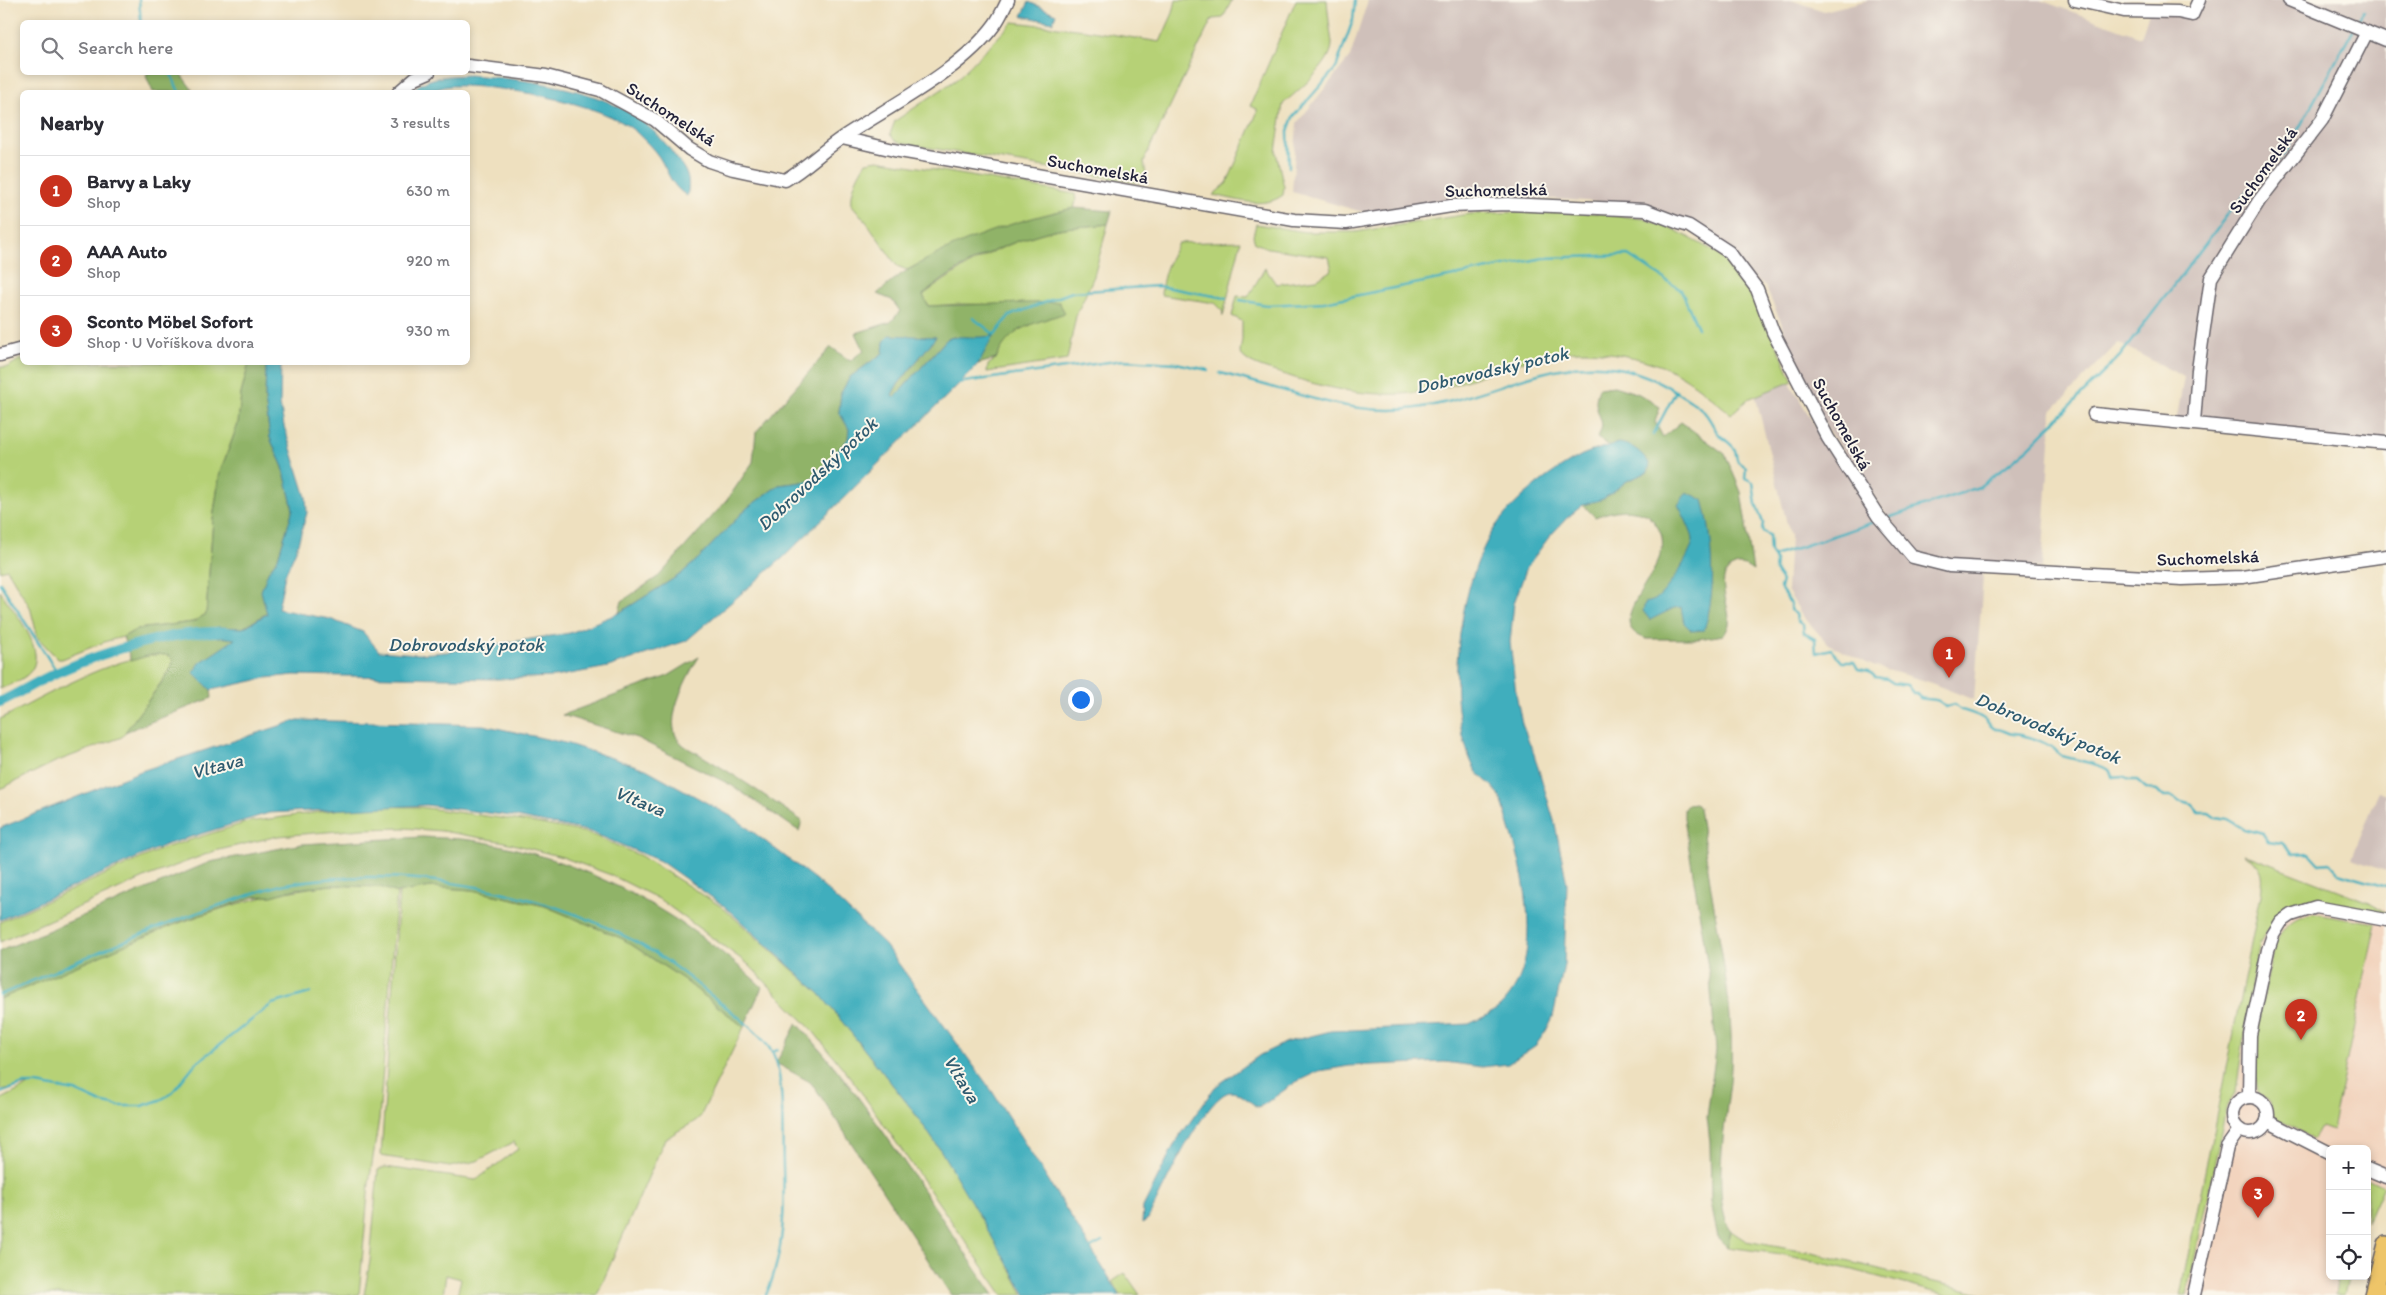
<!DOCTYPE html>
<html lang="en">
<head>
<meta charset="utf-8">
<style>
  :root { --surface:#fff; --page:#f7f7f7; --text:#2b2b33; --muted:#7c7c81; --line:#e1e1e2; --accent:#c8321e }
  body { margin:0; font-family:Itim,sans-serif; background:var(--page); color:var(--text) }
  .controls { position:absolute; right:15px; bottom:15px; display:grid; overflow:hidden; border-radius:8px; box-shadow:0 2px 8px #0003 }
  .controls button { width:45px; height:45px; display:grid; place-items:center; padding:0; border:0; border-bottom:1px solid var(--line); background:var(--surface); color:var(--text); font:25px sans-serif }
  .you { position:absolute; left:1080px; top:699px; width:18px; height:18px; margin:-12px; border:4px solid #fff; border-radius:50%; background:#1a73e8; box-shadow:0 0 0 8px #1a73e833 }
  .badge { display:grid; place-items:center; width:32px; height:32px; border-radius:50%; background:var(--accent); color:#fff; font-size:16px; font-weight:700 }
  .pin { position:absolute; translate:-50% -41px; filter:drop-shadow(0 1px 2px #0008) }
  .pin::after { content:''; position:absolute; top:26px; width:18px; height:15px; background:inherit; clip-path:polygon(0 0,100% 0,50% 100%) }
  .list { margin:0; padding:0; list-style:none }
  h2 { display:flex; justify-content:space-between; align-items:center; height:65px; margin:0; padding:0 20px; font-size:21px }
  h2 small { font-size:16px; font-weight:400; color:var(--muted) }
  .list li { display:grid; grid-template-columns:32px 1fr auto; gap:15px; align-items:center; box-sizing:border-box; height:70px; padding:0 20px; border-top:1px solid var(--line) }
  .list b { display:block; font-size:19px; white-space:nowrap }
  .list p { margin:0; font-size:16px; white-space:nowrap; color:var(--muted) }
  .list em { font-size:16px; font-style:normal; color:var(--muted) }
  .icon { flex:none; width:28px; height:28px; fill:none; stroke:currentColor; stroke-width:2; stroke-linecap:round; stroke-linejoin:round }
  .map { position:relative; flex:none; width:2386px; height:1295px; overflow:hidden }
  .search { position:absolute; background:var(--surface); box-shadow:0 2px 8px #0003; left:20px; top:20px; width:450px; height:55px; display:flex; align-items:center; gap:12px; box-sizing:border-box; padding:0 18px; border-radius:8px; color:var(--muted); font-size:19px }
  .panel { position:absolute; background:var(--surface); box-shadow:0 2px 8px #0003; left:20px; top:90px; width:450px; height:275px; border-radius:8px }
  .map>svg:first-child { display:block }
  .built { fill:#f2d4be }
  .industrial { fill:#cfc0ba }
  .green { fill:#b6d176; stroke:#6c7a58 }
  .forest { fill:#90b367; stroke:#596a51 }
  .water { fill:#40aebd; stroke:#31687c }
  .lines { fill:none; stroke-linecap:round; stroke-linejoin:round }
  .stream { stroke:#40aebd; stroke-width:2.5 }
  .canal { stroke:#40aebd; stroke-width:10 }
  .minor-casing { stroke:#696469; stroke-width:15 }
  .major-casing { stroke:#696469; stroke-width:18 }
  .minor { stroke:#fff; stroke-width:12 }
  .major { stroke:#eec569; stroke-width:15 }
  .labels { text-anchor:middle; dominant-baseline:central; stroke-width:4; stroke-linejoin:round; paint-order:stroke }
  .street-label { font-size:18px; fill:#22223b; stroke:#fbf7ec }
  .water-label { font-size:19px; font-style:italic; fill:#2e5a6f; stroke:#fbf7ec }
</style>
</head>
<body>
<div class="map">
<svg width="2386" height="1295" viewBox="0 0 2386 1295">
  <rect width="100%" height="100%" fill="#fbf7ec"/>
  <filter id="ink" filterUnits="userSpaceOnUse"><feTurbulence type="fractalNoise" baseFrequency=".02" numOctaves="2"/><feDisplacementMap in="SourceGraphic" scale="10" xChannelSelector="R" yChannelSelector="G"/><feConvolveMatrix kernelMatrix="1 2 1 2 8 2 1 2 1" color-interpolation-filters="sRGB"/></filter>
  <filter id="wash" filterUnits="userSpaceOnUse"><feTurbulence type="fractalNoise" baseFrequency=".0096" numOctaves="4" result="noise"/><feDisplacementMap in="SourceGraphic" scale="20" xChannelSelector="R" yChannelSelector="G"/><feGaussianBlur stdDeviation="1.12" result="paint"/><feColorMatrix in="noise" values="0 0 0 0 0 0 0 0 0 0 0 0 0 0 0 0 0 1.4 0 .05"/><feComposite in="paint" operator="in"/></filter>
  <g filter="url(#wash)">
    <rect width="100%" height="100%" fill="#eee0bf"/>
    <!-- built -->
    <path class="built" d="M2314,892L2386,909V1179L2382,1186L2367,1180V1149H2330V1276H2343L2339,1295H2188L2226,1118L2229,1106L2239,1090L2247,1018L2268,912Z"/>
    <!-- industrial -->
    <g class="industrial">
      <path d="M1368,0H1791L1824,11L1868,0H2040L2141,37L2149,13L2178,14L2201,0H2386V450L2176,422L2184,377L2118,343L2052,411L2042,568L1984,564L1974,700L1926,681L1873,666L1828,644L1802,615L1787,590L1790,536L1754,390L1788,379L1819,433L1914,555L1825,424L1792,358L1781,322L1765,286L1679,223L1631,204L1554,199L1420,207L1399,214L1366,213L1292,192L1297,123L1350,57Z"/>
      <path d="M2379,791L2386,794V870L2352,858Z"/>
    </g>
    <!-- green -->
    <g class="green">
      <path d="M1176,0H1232L1223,18L1212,19L1146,156L1144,162L1146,175L1140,183L901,143L895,141L890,134L895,121L957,79L1013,22L1085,30L1160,42L1173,13Z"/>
      <path d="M1296,0H1327C1328,15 1330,29 1332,43C1333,64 1297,91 1283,104L1276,152L1284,187L1283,195C1263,210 1236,199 1213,195L1227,183L1257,113V109L1250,106Z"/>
      <path d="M878,160L1075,194L1076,201L1074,208C1012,221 963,242 907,270L897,266L868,224L852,205C850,190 858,174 866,162Z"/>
      <path d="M1546,211L1597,213L1645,219L1675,230L1714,251L1749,282L1793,381L1748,399L1731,414C1713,399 1694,382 1673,371C1651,360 1614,352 1589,351C1538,349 1490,375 1442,388C1391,401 1335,392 1286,375C1271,370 1248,366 1240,353L1242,339V321L1232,316L1237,296L1248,297L1265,268L1276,284L1317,279L1332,270L1329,257L1268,248L1255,243L1253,236L1256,224L1306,232H1356L1469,214Z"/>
      <path d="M1108,224L1094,276L1076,316L1067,360L987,372L988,365L996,359L1002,344L1017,331L1031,325L1021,305L961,304L928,306L923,295C960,268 1001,244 1046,232C1065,226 1088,227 1108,224Z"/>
      <path d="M1241,241L1223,316L1222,310L1215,303L1161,295C1162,275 1169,260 1178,243Z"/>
      <path d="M22,358V362L249,363L241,394L238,424L220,472L213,519L206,614L193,622L137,629L123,637L107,641L62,659H58L38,638L30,607L7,569L0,571V367H8Z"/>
      <path d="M0,591C13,611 52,654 27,675C20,681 9,685 0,689Z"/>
      <path d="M164,654L170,656L173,661L170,670L122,737L55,762L0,789V719C49,695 108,657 164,654Z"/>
      <path d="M363,806L419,807L530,822L588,833L641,856L722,907L820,994L911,1108L941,1151L989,1230L1024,1295H1003L854,1082L813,1031L748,964L659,899L611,875L562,857L505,842L442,831L404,828L363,829L278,836L215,851L151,875L0,942V922L164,848L248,822Z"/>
      <path d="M2244,854L2371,903L2386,912V917L2314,902L2295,907L2275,921L2267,930L2260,944L2252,981L2236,1092L2226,1109L2187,1295H2180L2261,895C2264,873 2264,867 2244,854Z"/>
      <path d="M331,885L380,887L397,893L379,1119L369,1183L359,1295H0V1100L29,1085L0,1090V999C107,953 214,898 331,885Z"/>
      <path d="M431,887L472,890L545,906L623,939L683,979L744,1027L700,1117C691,1126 676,1130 664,1141L597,1295H457L461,1279L446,1275L443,1295H364L370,1261L378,1170L385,1167L476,1180L518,1149L514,1142L477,1161L450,1167L381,1156L399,892Z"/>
      <path d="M2315,913L2376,923L2332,1130L2321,1126L2314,1139L2274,1117L2270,1105L2258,1092L2256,1082L2255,1037L2274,945C2282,927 2295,915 2315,913Z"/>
      <path d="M2367,1178L2383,1186L2367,1222Z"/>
      <path d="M1731,1231L1746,1241L1812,1253L1989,1295H1945L1857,1271L1780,1254L1727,1247Z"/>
      <path d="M1125,1273L1140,1295H1120L1113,1281Z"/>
      <path d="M2338,1276H2349L2344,1295H2335Z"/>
    </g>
    <!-- forest -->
    <g class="forest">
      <path d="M147,73H180L194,92H153L146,76Z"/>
      <path d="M1074,208L1112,211L1108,224C1088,227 1065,226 1046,232C1003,244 957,266 923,295L928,306L1059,302L1065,313C1034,324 1010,326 996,359L978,364L987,347L981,339L953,337L947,339L894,398L892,395L896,387L936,337L884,342L883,353L850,377L841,393L839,412L849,429L848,439L823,469L810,481L779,485L747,508L699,558L681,574L619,613L622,601L659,576L727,500L753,462L756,432L831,347L850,361L864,350L856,333L891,322L900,311L892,300L877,294C887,286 897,276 908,270C958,240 1016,220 1074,208Z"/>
      <path d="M249,363H266L265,399L270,438L283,467L293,509L278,558L268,572L267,613L243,628H216L214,636L236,639L201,662L193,672L211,690L212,698L125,732L170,671L173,661L170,656C156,652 144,657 131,661L123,637L137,629L193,622L206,614L213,519L220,472L238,424L241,394Z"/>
      <path d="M1614,386L1639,394L1660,407L1655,422L1663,437L1681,422L1725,454L1741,492L1753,571C1747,567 1742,563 1735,566C1712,574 1731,607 1729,624C1728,628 1726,632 1724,635L1698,639H1647C1595,623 1674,570 1661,534C1658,526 1653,520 1648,515C1628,507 1614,510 1595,517L1583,505L1603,499L1627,481L1648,472L1618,443L1610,446L1597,438C1608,421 1596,417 1596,401C1596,397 1598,392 1599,388Z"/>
      <path d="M699,657C688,675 666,715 676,736C680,745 691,750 699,754C735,775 769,798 802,821L799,831L731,785L637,738L562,715L668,676Z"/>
      <path d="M1695,803L1699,808C1705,847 1710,886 1717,924C1726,977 1735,1029 1730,1082C1726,1117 1711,1203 1731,1231L1727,1247L1718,1238L1711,1202L1710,1142L1707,1117L1716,1050L1710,980L1684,818V809L1688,804Z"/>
      <path d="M422,837C438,838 455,838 471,840C580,856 682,912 762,987L744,1027L683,979L623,939L545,906L472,890L431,887L397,893L380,887L331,885L296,889L272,896L254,897L177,923L0,999V951L210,862L302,844Z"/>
      <path d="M797,1023C873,1106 930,1204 994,1295H951L816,1089L810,1082L776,1063Z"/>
    </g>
    <!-- water -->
    <g class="water">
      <path d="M1029,2L1056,14L1053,22L1022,16Z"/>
      <path d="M469,75C541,81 627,89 672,152C684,168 692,176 687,196C670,185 669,173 659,157C653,148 643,139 636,132C603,102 494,84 450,86C442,87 435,90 428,92C423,94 415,92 409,92C429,76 444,76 469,75Z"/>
      <path d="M889,335L936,337L896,387L892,395L894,398L947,339C961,334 977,340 994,335L978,364L959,384L784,557L686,641L608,667L554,677L497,679L294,675L266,678L211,690L193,672L201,662L235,639L213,636L217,627L243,628L267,614L261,591L268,572L278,558L293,509L283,467L270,438L265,399L266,363H281L280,404L284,426L306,497L307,513L296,550L285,575L278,609L330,619L363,632L379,651L418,654L446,652L570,633L619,613L681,574L699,558L747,508L779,485L810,481L848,439L849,429L839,412L841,393L850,377L883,353L884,342Z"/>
      <path d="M1618,443C1634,445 1640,451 1650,464L1648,472L1627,481L1603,499L1583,505L1567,518L1549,537L1527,567L1514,603L1510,642L1516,693L1522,724L1534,754L1555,824L1567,884L1564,965L1553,1017L1546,1031L1536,1045L1508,1064L1482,1067L1445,1062L1349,1066L1319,1071L1296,1082L1263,1105L1257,1107C1250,1102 1240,1092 1231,1092C1207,1092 1159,1197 1148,1219L1142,1223L1143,1207L1175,1143L1215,1087L1260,1055L1287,1042L1331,1031L1469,1024C1481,1018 1495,1013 1504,1002C1542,962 1527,883 1512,835C1507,822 1505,804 1497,792C1492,784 1482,779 1476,771C1471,763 1467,751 1465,743C1455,710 1455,676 1459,642C1463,606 1472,569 1489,537C1506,505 1551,471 1582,455C1593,450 1606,447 1618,443Z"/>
      <path d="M1687,492L1703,500C1714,539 1717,591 1704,630L1692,631L1684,623L1681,607L1674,608L1650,620L1643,611L1645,603C1649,602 1654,601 1656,599C1667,591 1692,554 1693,540C1693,534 1682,512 1678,505Z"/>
      <path d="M298,720L483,725L565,743L646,769L736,819L816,880L885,945L992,1091L1120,1295H1026L941,1151L911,1108L820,994L724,906L660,861L588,831L511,816L426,805L269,813L165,845L0,920V828L141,771Z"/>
    </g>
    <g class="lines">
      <!-- stream -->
      <g class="stream">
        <path d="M139,0L141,22"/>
        <path d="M2357,23L2363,11"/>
        <path d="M170,72L179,92"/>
        <path d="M1289,167L1288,131L1293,117L1336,68L1353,20L1355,0"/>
        <path d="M1240,300L1267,305L1324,302L1544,258L1628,255L1681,290L1698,328"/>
        <path d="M973,318L995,335L1009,316L1072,292L1158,286L1226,298"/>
        <path d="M1220,373C1276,386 1332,410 1390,410C1497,409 1574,322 1681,395C1689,400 1699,405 1705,413C1710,419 1713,426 1717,432C1722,438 1729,442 1734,448C1736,451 1736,458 1738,462L1746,468L1745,478L1753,482L1756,504L1763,523L1762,531L1769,535L1770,552L1776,561L1775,571L1782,581L1780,588L1791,604L1790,610L1796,614L1797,621L1803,625L1804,633L1815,639L1816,653L1831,649L1842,662H1854L1858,669L1869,671L1875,677L1887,679L1893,683L1907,685L1913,693H1918L1920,698C1929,701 1938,696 1945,707L1955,705L1961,710C1966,711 1981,716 1985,720C1989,723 1990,726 1995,729C2003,728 2006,734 2013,734C2028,735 2040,740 2053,748C2056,750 2058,754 2062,756C2069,758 2106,766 2109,770C2111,772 2111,775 2112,777L2124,776L2129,780H2137L2146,788L2157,790L2164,797H2172L2178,801L2192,805L2198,812H2209L2216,817L2227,819L2244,829L2263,834L2268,841L2282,843L2293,854L2309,853L2319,864L2330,863L2339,873L2386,887"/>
        <path d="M957,383L1123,360L1176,363L1208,370"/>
        <path d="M1653,435L1676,391"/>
        <path d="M1885,519L1979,487L2024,452L2120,356L2228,214L2287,150L2353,30"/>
        <path d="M1774,556L1877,521"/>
        <path d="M0,583L57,672"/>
        <path d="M0,995C73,963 147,929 223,904C243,898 265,888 286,884C407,864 550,889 655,953C674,965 691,979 708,993C726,1007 761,1033 772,1052C785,1075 782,1138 783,1166C785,1209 784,1255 766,1295"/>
        <path d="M772,1052L778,1050"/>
        <path d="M0,1093L24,1084H37L75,1091L99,1102L118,1106H142L160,1100L171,1094L195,1064L272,1004L310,993"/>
        <path d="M1089,1249L1102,1242"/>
      </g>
      <!-- canal -->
      <path class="canal" d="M0,702C19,693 38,681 58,672C108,650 173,630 228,632"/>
    </g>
  </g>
  <g filter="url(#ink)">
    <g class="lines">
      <!-- minor casing -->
      <g class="minor-casing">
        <g id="minor">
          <path d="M2075,0L2124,11L2178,12L2192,15L2199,0"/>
          <path d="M2289,0L2386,40"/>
          <path d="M468,66L546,76L600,90L655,120L689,149L709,161L733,169L785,180C806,168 823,150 843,137C891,105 961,71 995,24C1000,17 1004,8 1008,0"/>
          <path d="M399,92L415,78L429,72"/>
          <path d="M842,138L894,150L1294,220L1346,223L1451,206L1507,204L1645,210L1679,223L1689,226L1729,252L1757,289L1773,332L1828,438L1878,516L1913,557L1949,566L2182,579L2242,577L2386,556"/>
          <path d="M0,355L22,349"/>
          <path d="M2094,414L2386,443"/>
          <path d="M2194,422L2198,370L2211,278L2259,201L2322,120L2367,32"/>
          <circle cx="2250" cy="1115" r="18"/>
          <path d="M2249,1097L2250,1035L2268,950L2273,935L2281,922L2291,915L2316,907L2386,920"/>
          <path d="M2267,1121L2330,1153"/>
          <path d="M2367,1169L2386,1177"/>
          <path d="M2194,1295L2227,1147L2239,1130"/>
        </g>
      </g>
      <!-- major casing -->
      <g class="major-casing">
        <g id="major">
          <path d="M2373,1295L2386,1244"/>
          <path d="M2385,1295L2386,1290"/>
        </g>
      </g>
      <!-- minor -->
      <use href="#minor" class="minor"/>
      <!-- major -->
      <use href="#major" class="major"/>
    </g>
  </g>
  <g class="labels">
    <!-- street labels -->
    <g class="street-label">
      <text transform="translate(671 114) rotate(33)">Suchomelská</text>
      <text transform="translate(1098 169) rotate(10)">Suchomelská</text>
      <text transform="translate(2263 170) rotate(-54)">Suchomelská</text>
      <text transform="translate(1496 190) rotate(-1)">Suchomelská</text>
      <text transform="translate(1842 424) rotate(61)">Suchomelská</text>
      <text transform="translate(2208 558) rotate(-2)">Suchomelská</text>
    </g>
    <!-- water labels -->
    <g class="water-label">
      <text transform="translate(1492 370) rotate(-13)">Dobrovodský potok</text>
      <text transform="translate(817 474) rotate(-43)">Dobrovodský potok</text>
      <text x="466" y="644">Dobrovodský potok</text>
      <text transform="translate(2048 728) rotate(23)">Dobrovodský potok</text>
      <text transform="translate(217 766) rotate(-15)">Vltava</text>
      <text transform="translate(640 801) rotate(22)">Vltava</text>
      <text transform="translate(962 1079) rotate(59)">Vltava</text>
    </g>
  </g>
</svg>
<div class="controls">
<button>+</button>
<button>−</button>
<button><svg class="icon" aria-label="locate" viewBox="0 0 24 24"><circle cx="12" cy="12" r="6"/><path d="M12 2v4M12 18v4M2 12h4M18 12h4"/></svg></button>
</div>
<div class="you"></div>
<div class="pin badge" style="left:1949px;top:678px">1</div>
<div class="pin badge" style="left:2301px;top:1040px">2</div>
<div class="pin badge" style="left:2258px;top:1218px">3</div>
<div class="search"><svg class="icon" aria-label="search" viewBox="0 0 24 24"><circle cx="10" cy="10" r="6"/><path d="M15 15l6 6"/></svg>Search here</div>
<section class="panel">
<h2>Nearby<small>3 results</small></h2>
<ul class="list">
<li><span class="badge">1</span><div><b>Barvy a Laky</b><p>Shop</p></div><em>630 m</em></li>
<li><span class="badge">2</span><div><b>AAA Auto</b><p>Shop</p></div><em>920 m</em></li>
<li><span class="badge">3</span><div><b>Sconto Möbel Sofort</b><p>Shop · U Voříškova dvora</p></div><em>930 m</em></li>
</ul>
</section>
</div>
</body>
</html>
